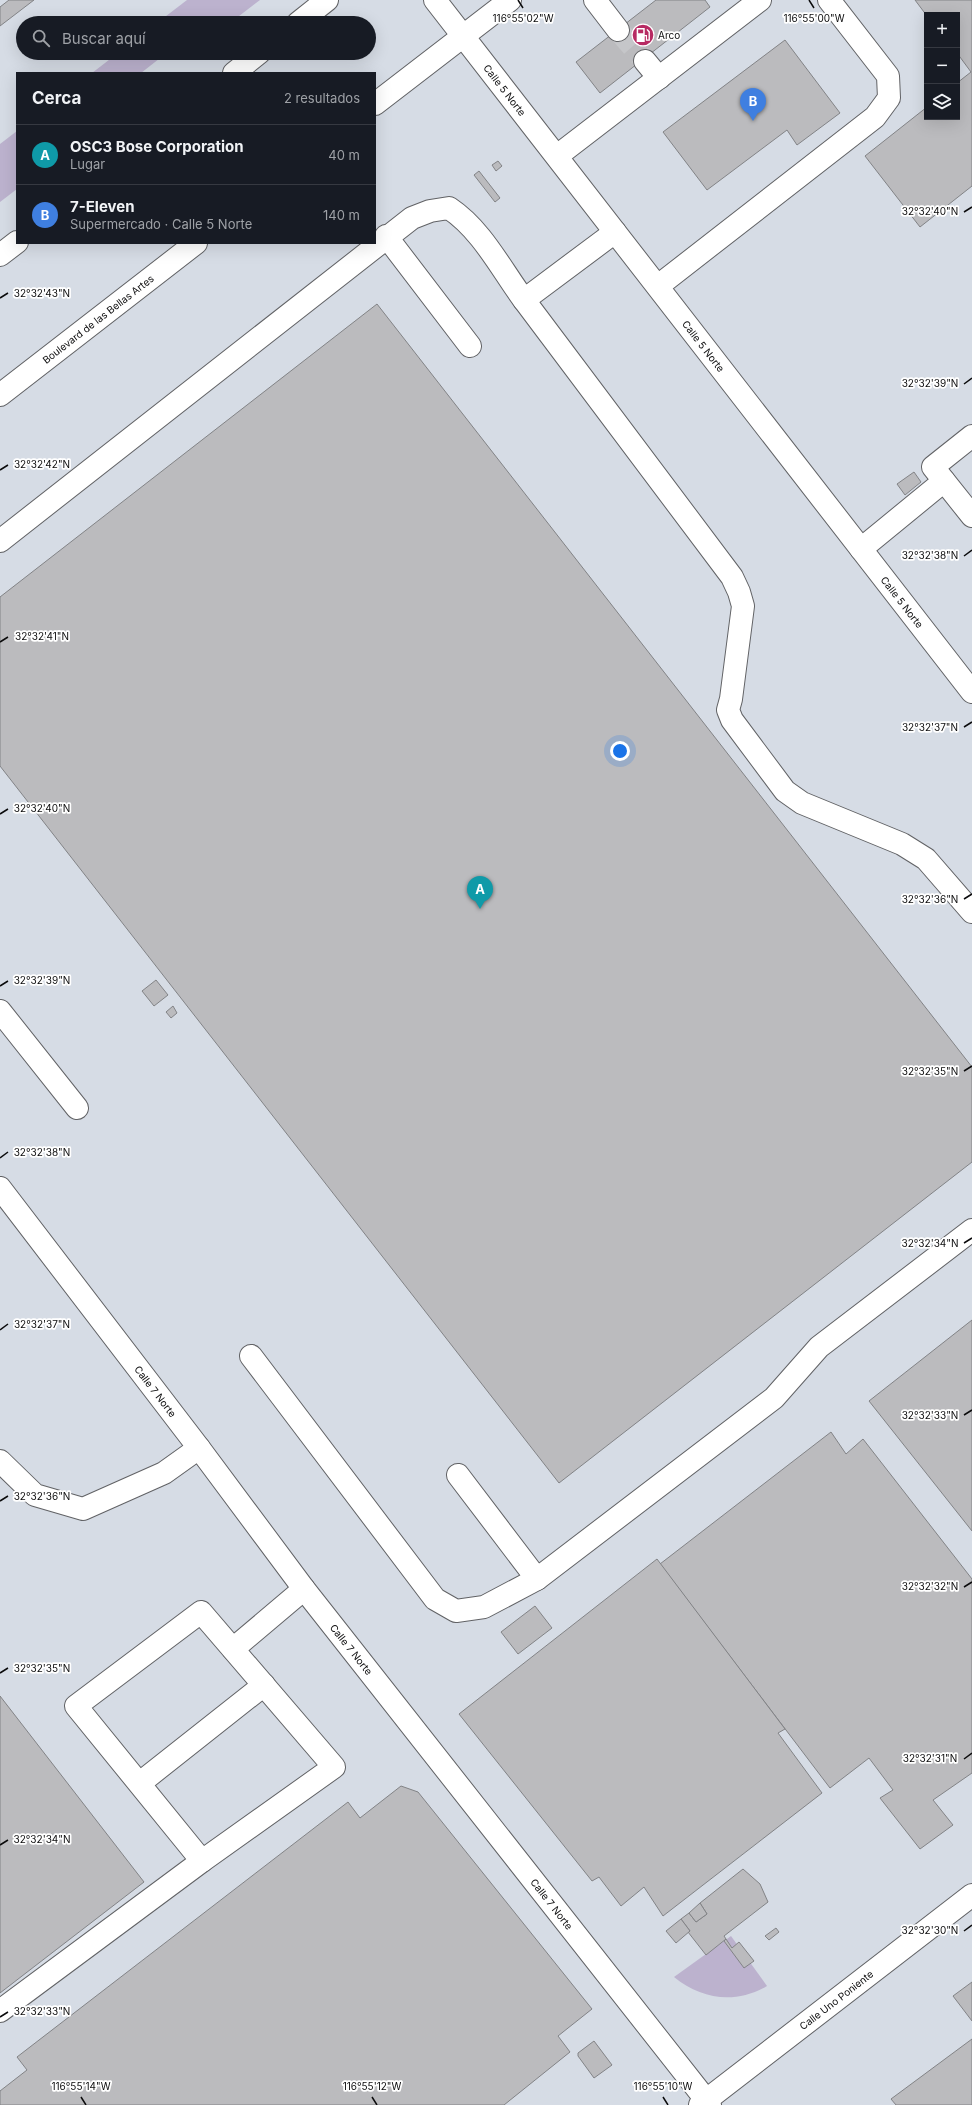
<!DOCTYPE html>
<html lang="es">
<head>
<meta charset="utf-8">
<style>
  :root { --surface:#171b24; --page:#242831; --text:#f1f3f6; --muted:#9ea1a6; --line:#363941; --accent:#d799b3 }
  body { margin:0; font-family:Inter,sans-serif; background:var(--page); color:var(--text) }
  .controls { position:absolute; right:12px; top:12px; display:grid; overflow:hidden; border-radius:0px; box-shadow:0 4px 16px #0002 }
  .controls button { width:36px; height:36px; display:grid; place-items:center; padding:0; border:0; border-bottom:1px solid var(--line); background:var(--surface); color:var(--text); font:20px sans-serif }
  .you { position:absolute; left:620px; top:751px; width:14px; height:14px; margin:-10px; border:3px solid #fff; border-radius:50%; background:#1a73e8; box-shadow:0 0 0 6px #1a73e833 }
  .badge { display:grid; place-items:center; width:26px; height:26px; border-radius:50%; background:var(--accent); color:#fff; font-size:13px; font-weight:700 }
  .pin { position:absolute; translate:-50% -33px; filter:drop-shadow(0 1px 2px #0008) }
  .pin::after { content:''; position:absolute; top:21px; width:14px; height:12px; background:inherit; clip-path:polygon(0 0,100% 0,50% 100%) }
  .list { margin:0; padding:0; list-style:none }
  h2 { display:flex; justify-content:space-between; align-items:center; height:52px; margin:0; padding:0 16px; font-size:17px }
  h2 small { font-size:13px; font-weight:400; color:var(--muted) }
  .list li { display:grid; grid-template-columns:26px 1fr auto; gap:12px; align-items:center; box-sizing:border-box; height:60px; padding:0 16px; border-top:1px solid var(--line) }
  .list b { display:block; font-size:15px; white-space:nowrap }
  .list p { margin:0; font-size:13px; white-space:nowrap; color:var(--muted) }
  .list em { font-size:13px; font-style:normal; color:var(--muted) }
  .icon { flex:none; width:22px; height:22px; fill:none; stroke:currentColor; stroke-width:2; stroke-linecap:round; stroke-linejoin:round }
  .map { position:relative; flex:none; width:972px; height:2105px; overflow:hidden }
  .search { position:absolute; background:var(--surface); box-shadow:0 4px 16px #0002; left:16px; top:16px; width:360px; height:44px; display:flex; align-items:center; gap:10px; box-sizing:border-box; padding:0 14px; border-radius:22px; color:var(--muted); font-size:15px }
  .panel { position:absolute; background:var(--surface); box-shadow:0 4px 16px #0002; left:16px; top:72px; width:360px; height:172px; border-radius:0px }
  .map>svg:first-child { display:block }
  .built { fill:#d6dce5; fill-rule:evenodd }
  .green { fill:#bcb2ce }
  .building { fill:#bbbbbe; stroke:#828386 }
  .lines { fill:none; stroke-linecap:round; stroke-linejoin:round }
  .minor-tunnel { stroke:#c5c6c9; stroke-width:22; stroke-dasharray:22 11; stroke-linecap:butt }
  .minor-casing { stroke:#616265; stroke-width:24 }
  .major-casing { stroke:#616265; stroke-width:24 }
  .minor { stroke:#fff; stroke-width:22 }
  .major { stroke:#fff; stroke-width:22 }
  .ticks { fill:none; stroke:#0b0b0c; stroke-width:1.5 }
  .labels { text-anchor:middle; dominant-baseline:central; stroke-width:3.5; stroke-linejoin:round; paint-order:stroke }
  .poi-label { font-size:10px; fill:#0b0b0c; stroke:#fff; text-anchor:start }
  .street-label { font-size:10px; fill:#0b0b0c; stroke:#fff }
  .ticks-label { font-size:10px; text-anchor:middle; fill:#0b0b0c; stroke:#fff; stroke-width:3.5; stroke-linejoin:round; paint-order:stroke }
</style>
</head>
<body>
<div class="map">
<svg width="972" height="2105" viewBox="0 0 972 2105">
  <rect width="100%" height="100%" fill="#e6e7ea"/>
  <!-- built -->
  <path class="built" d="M0,0H972V2105H0ZM927,15H957V117H927ZM23,23H369V53H23ZM17,73H375V243H17Z"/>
  <!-- green -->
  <g class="green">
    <path d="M187,0H260L230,23H157Z"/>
    <path d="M118,53H192L164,55L141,73H92Z"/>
    <path d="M17,131V189L0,202V144Z"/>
    <path d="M731,1936L767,1986C736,2004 702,2000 674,1977Z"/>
  </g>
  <!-- building -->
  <g class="building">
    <path d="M9,0H34L0,26V7Z"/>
    <path d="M656,0H705L710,7L600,93L576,62Z"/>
    <path d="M915,0H972V186L920,227L865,156L927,107V117H957V83L971,72L957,53V15L927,16Z"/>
    <path d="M785,40L840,113L797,145L787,130L707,190L663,132Z"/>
    <path d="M498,161L502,166L496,171L492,165Z"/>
    <path d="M479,171L500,198L495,202L474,175Z"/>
    <path d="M377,304L972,1067V1162L559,1483L0,766V597Z"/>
    <path d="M914,472L921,482L905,495L897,484Z"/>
    <path d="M156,980L168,995L154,1006L142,991Z"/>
    <path d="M173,1006L177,1013L171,1018L166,1012Z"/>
    <path d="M972,1320V1531L869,1401Z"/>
    <path d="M831,1432L846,1454L863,1439L972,1579V1773L933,1800L953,1825L920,1849L880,1798L893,1790L869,1758L830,1788L660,1564Z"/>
    <path d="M657,1559L785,1729L778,1733L822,1793L663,1916L644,1887L621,1906L599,1877L592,1881L459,1714Z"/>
    <path d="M535,1606L552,1628L518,1654L501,1632Z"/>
    <path d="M0,1696L144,1882L0,1993Z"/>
    <path d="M401,1786L418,1792L592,2009L558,2036L570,2052L504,2105H0V2091L27,2070L17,2057L348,1802L360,1818Z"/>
    <path d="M743,1869L760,1884L768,1902L724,1936L726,1939L706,1955L688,1932L690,1931L681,1919L689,1913L696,1922L707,1914L700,1903Z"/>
    <path d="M700,1903L707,1914L696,1922L689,1913Z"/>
    <path d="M681,1919L690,1931L676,1943L666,1931Z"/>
    <path d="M776,1928L779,1932L769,1940L765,1936Z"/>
    <path d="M726,1939L732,1948L739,1942L754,1961L744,1968L724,1941Z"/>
    <path d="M972,1982V2021L953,1996Z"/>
    <path d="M972,2039V2105H896L891,2099Z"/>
    <path d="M594,2041L612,2065L594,2078L578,2056V2053Z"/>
  </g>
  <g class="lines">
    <!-- minor-tunnel -->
    <path class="minor-tunnel" d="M618,30L645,61"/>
    <!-- minor casing -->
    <g class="minor-casing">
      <g id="minor">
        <path id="s1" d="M435,0L972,692"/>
        <path d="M595,0L618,30"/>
        <path d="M645,61L659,78"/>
        <path d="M557,156L760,0"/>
        <path d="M386,236L470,346"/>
        <path d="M658,286L875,117L889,98L888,76L829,0"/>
        <path d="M524,300L732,577L739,592L743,606L731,699L728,710L732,720L785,791L802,803L902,844L926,859L972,912"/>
        <path d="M972,436L933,467L972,516"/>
        <path d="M0,541L412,218L430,211L449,208C482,230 501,269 524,300L615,232"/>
        <path d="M861,549L944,481"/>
        <path d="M0,1011L77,1108"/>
        <path id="s2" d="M0,1188L199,1448L304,1589L710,2105"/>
        <path d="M251,1356L435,1599L456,1611L484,1607L537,1579L774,1398L819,1347L972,1230"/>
        <path d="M0,1461L35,1495L83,1509L164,1473L199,1448"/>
        <path d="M458,1475L537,1579"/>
        <path d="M201,1612L334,1767L202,1861L76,1706Z"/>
        <path d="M233,1649L304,1589"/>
        <path d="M140,1783L264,1685"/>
        <path d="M0,2011L202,1861"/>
      </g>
    </g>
    <!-- major casing -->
    <g class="major-casing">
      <g id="major">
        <path d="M298,23L327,0"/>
        <path d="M234,73L259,53"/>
        <path d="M375,104L510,0"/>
        <path d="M0,255L17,242"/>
        <path id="s3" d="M0,395L196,243"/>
        <path id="s4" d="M700,2105L972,1895"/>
      </g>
    </g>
    <!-- minor -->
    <use href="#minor" class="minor"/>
    <!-- major -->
    <use href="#major" class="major"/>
  </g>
  <!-- ticks -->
  <path class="ticks" d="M518,0L523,8M809,0L814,8M964,212L972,207M0,298L8,293M964,384L972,378M0,470L8,465M964,556L972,550M0,642L8,637M964,727L972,722M0,814L8,809M964,899L972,894M0,986L8,981M964,1071L972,1066M0,1158L8,1152M964,1243L972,1238M0,1330L8,1324M964,1415L972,1410M0,1501L8,1496M964,1587L972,1582M0,1673L8,1668M964,1759L972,1753M0,1845L8,1840M964,1931L972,1925M0,2017L8,2012M81,2097L86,2105M372,2097L377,2105M663,2097L668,2105"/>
  <!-- icons -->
  <defs>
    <g id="fuel-disc" transform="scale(1.15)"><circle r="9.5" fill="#b72a62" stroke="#fff"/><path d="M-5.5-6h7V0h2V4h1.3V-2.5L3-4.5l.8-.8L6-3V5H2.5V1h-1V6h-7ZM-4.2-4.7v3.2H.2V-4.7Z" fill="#fff"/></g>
  </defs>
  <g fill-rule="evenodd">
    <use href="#fuel-disc" x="643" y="35"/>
  </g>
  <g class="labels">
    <!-- poi labels -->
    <g class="poi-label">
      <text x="658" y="35">Arco</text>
    </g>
    <!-- street labels -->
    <g class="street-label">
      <text stroke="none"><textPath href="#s1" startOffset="114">Calle 5 Norte</textPath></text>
      <text stroke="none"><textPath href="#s3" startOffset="124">Boulevard de las Bellas Artes</textPath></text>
      <text stroke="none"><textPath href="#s1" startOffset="438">Calle 5 Norte</textPath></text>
      <text stroke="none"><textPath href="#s1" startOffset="762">Calle 5 Norte</textPath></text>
      <text stroke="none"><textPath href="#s2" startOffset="256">Calle 7 Norte</textPath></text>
      <text stroke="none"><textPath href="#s2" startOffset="580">Calle 7 Norte</textPath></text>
      <text stroke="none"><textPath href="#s2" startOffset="904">Calle 7 Norte</textPath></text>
      <text stroke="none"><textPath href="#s4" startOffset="172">Calle Uno Poniente</textPath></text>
    </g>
  </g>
  <g class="ticks-label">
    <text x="523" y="22">116°55'02"W</text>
    <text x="814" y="22">116°55'00"W</text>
    <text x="930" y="215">32°32'40"N</text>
    <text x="42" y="297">32°32'43"N</text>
    <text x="930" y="387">32°32'39"N</text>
    <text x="42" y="468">32°32'42"N</text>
    <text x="930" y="559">32°32'38"N</text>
    <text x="42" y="640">32°32'41"N</text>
    <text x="930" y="731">32°32'37"N</text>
    <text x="42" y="812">32°32'40"N</text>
    <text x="930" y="903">32°32'36"N</text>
    <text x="42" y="984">32°32'39"N</text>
    <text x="930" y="1075">32°32'35"N</text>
    <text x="42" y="1156">32°32'38"N</text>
    <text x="930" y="1247">32°32'34"N</text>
    <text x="42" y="1328">32°32'37"N</text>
    <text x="930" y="1419">32°32'33"N</text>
    <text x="42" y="1500">32°32'36"N</text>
    <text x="930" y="1590">32°32'32"N</text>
    <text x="42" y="1672">32°32'35"N</text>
    <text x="930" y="1762">32°32'31"N</text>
    <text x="42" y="1843">32°32'34"N</text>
    <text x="930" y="1934">32°32'30"N</text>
    <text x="42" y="2015">32°32'33"N</text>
    <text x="81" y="2090">116°55'14"W</text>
    <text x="372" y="2090">116°55'12"W</text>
    <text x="663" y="2090">116°55'10"W</text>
  </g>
</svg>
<div class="controls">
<button>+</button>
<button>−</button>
<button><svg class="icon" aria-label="layers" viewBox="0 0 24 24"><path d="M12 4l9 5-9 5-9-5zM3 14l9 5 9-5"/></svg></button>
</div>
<div class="you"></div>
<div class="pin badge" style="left:480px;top:909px;background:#0f9aa8">A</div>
<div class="pin badge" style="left:753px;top:121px;background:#3f7fe0">B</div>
<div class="search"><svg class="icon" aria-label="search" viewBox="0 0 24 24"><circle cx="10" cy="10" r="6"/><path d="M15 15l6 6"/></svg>Buscar aquí</div>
<section class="panel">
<h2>Cerca<small>2 resultados</small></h2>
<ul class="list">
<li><span class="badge" style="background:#0f9aa8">A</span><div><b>OSC3 Bose Corporation</b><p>Lugar</p></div><em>40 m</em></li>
<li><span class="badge" style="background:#3f7fe0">B</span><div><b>7-Eleven</b><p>Supermercado · Calle 5 Norte</p></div><em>140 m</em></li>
</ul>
</section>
</div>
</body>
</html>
